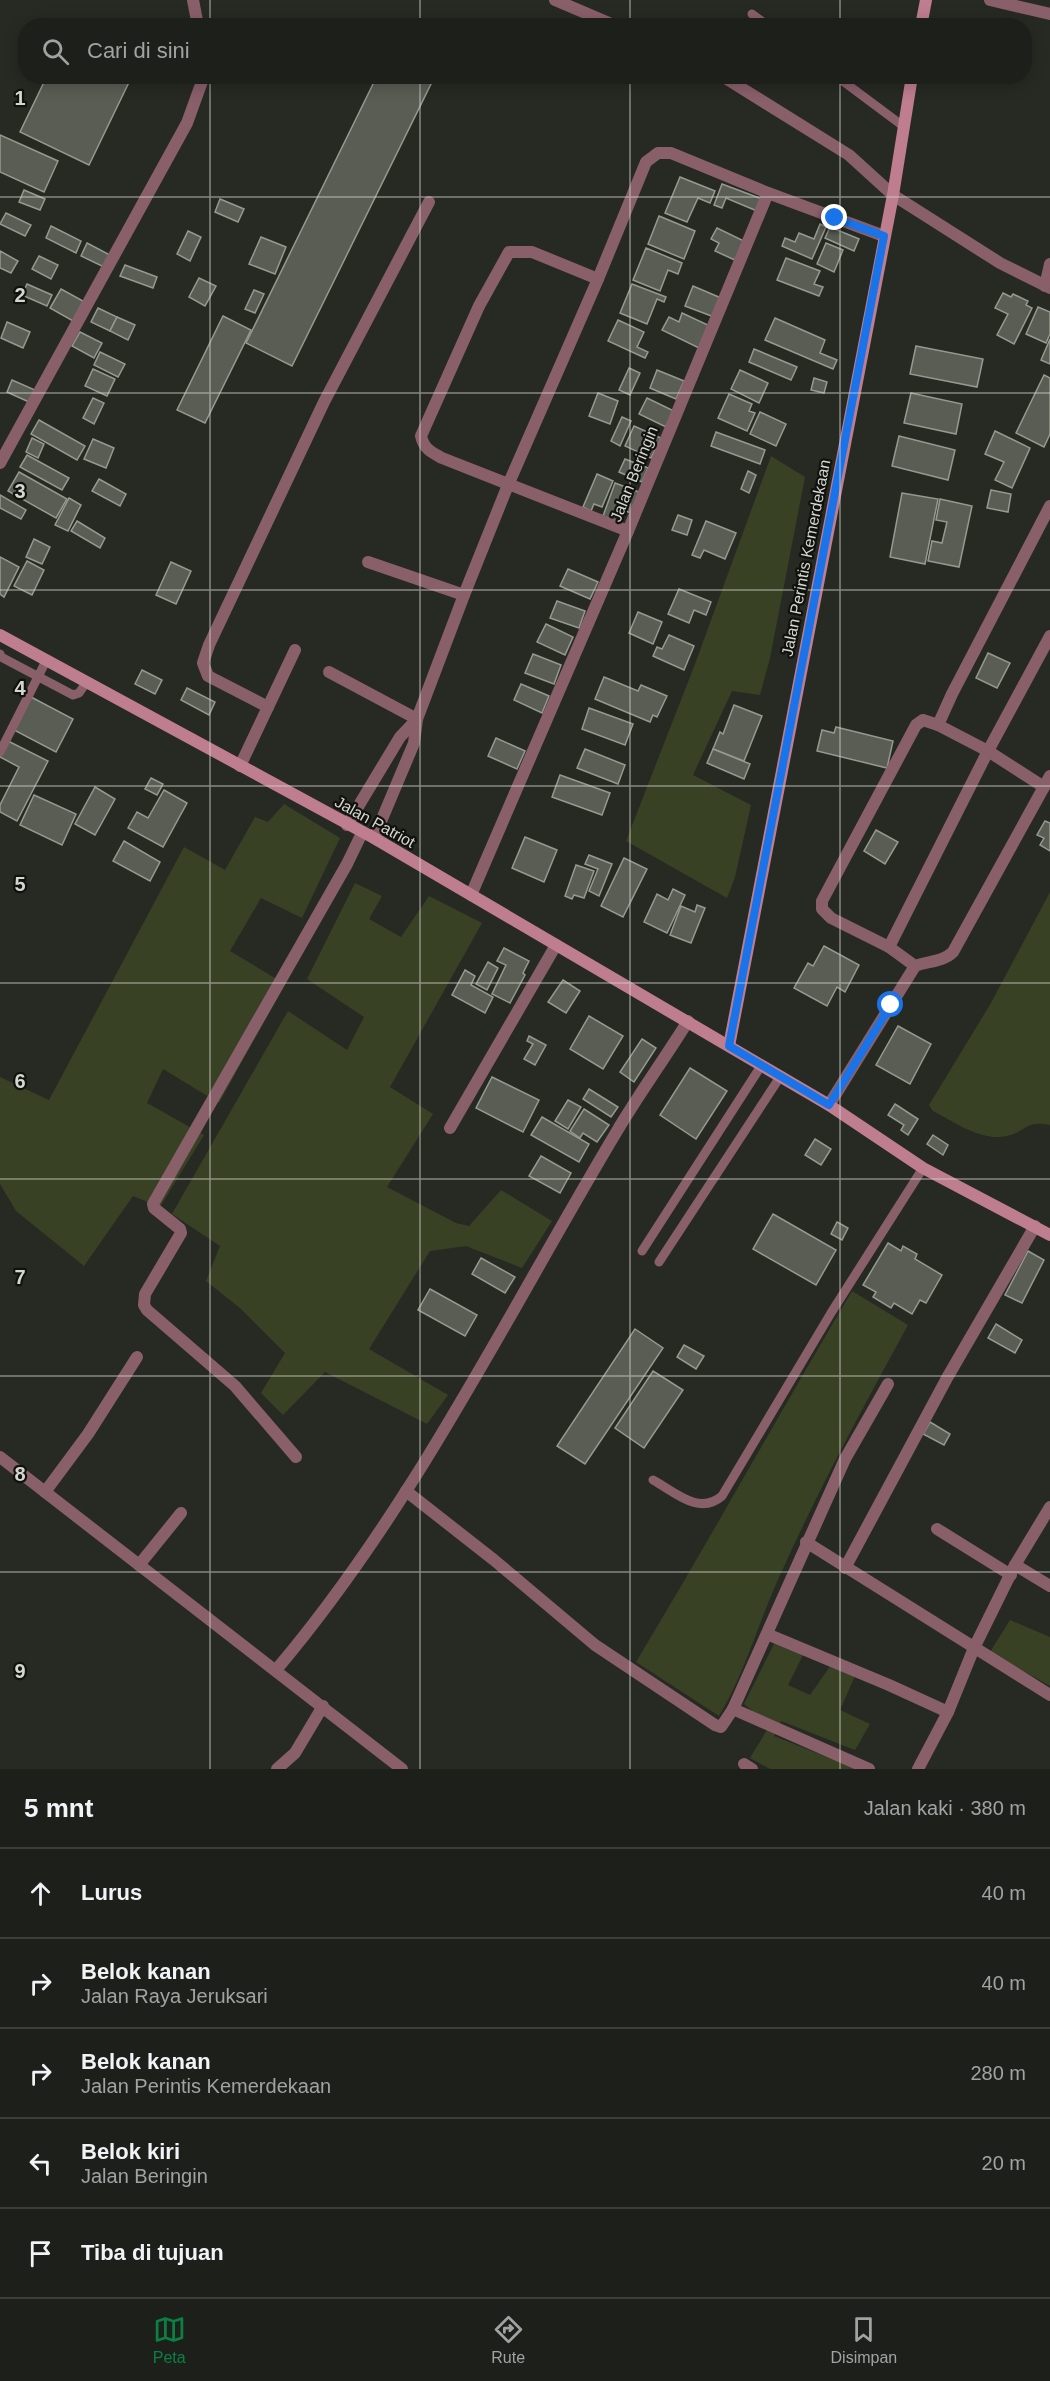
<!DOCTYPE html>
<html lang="id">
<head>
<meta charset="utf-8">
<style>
  :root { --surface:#1d201a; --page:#252823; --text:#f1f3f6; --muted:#a0a3a2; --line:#3b3e39; --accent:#0b8043 }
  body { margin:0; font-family:Arial,sans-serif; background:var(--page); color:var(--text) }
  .stop { position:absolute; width:18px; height:18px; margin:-14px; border:4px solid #1a73e8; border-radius:50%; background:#fff }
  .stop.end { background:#1a73e8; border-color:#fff; box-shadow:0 2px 6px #0008 }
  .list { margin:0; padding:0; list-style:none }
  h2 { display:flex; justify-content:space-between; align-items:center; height:78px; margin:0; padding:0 24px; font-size:26px }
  h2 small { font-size:20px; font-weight:400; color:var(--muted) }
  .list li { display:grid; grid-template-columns:39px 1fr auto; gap:18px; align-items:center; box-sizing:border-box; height:90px; padding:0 24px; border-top:2px solid var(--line) }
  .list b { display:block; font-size:22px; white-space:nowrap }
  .list p { margin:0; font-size:20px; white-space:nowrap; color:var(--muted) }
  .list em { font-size:20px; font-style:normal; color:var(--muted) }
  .icon { flex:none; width:33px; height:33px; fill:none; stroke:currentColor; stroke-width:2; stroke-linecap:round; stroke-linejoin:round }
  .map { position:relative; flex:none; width:1050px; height:1769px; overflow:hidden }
  .search { position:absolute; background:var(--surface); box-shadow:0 3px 15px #0003; left:18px; right:18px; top:18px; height:66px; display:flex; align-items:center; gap:15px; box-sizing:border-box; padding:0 21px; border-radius:24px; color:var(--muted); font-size:22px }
  .sheet { height:528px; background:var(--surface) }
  nav { display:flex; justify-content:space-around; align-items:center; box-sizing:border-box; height:84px; border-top:2px solid var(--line); background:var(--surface); font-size:16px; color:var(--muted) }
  nav a { display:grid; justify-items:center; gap:3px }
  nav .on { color:var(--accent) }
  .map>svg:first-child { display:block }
  .green { fill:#384124 }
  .building { fill:#595d53; stroke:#95998f; stroke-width:1.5 }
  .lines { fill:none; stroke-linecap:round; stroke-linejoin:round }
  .lane { stroke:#895f6a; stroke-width:9 }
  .street { stroke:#895f6a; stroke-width:12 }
  .secondary { stroke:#bf7d90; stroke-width:12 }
  .route { stroke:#1a73e8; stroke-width:8 }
  .grid { fill:none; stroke:#d4d6d0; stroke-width:1.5; stroke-opacity:0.55 }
  .labels { text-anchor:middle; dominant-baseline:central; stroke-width:4.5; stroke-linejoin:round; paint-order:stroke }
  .street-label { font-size:16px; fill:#d4d6d0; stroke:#11120e }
  .grid-label { font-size:20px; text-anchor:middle; font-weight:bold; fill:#d4d6d0; stroke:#11120e; stroke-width:4.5; stroke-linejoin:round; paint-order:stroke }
</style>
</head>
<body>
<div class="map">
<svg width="1050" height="1769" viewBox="0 0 1050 1769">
  <rect width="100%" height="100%" fill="#272a22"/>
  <!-- green -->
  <g class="green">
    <path d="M771,456L805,477L770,658L760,695L732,691L693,775L751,805L735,877L727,898L626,841L695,664Z"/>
    <path d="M284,804L340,838L302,918L261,898L230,951L285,984L219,1103L163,1069L147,1103L204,1135L160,1207L133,1196L84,1266L16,1211L0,1184V1077L49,1100L184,847L225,870L255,817L268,822Z"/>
    <path d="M355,883L382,896L369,919L401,937L429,896L482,923L390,1087L433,1114L387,1187L456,1223L469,1226L501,1190L552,1221L522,1268L466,1246L430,1251L369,1349L448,1395L427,1424L325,1372L283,1415L261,1393L285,1353L241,1309L206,1281L220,1246L172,1214L288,1011L347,1050L364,1017L307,979Z"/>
    <path d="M1050,892V1125C1023,1120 1027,1132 1007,1136C981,1142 955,1122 933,1111L929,1105L991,1003Z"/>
    <path d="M852,1291L908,1325C864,1406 819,1488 781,1573C759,1620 746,1671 719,1716L636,1662C710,1539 779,1414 852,1291Z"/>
    <path d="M1010,1620L1050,1637V1686L990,1652Z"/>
    <path d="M775,1642L803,1655L788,1685L810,1695L831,1665L855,1676L840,1710L870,1724L855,1750L781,1721L774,1736L857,1769H770L750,1758L770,1725L744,1704Z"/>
  </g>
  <!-- building -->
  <g class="building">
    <path d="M47,76H132L89,165L20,132Z"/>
    <path d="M377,76H416L431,84L292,366L246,343Z"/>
    <path d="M0,135L58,161L44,192L0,172Z"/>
    <path d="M680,177L715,191L710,203L698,198L687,222L665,213Z"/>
    <path d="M722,184L762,199L757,211L726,198L722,208L714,205Z"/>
    <path d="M24,190L45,199L40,210L19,202Z"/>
    <path d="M220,199L244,209L238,222L215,212Z"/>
    <path d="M6,213L31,225L25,236L0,224Z"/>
    <path d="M659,216L695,231L684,259L648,244Z"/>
    <path d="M820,224L826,227L812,259L782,246L785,238L795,242L799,233L814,239Z"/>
    <path d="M51,226L81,241L76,253L46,238Z"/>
    <path d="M830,227L859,239L854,251L825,238Z"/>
    <path d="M717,228L746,242L737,261L715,251L719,243L711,239Z"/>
    <path d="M188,231L201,237L190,261L177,254Z"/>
    <path d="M261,237L286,247L275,274L249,264Z"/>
    <path d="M87,243L110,255L104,267L81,256Z"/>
    <path d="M826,243L843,250L834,272L817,264Z"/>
    <path d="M646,248L682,263L678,274L668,270L660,291L633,280Z"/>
    <path d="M0,251L18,261L11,273L0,268Z"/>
    <path d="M39,256L58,265L51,279L32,269Z"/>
    <path d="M786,258L820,271L814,284L823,287L819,296L777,280Z"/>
    <path d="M125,265L157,277L153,288L120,276Z"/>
    <path d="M199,278L216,286L205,306L189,297Z"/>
    <path d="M27,284L52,295L47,306L22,295Z"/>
    <path d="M632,284L666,297L664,302L657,299L647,324L620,313Z"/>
    <path d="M693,286L721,298L714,317L685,306Z"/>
    <path d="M61,289L83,301L73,321L50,308Z"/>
    <path d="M254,290L264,294L255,313L245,309Z"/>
    <path d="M1003,293L1011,297L1013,294L1028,301L1026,305L1032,308L1014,344L997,335L1008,314L995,308Z"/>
    <path d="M1038,307L1050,312V334L1046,343L1026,334Z"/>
    <path d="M98,308L117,317L110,331L91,322Z"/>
    <path d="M682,313L710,326L699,348L662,330L669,317L679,322Z"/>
    <path d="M223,316L251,330L205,423L177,410Z"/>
    <path d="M117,317L135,325L128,340L110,331Z"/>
    <path d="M775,318L825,340L820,353L837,360L833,369L765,340Z"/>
    <path d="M618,320L644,332L637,347L648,352L645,358L608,341Z"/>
    <path d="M7,322L30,332L23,348L1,338Z"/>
    <path d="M80,332L102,343L94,358L72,346Z"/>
    <path d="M1050,339V364L1041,360Z"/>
    <path d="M916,346L983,359L977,387L910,374Z"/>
    <path d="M754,349L797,367L791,380L749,362Z"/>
    <path d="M100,352L125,364L118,377L94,365Z"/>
    <path d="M629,368L640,373L630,395L619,390Z"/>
    <path d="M93,369L115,379L107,396L85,386Z"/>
    <path d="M657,370L684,381L676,399L650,388Z"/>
    <path d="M740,370L768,383L759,403L731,389Z"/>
    <path d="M1044,375L1050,378V434L1044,447L1016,433Z"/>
    <path d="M814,378L827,382L824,393L811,390Z"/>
    <path d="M12,380L35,390L29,402L7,392Z"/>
    <path d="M598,393L618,401L610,424L589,416Z"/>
    <path d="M911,393L962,404L956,434L904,423Z"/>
    <path d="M729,394L752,404L749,411L755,413L747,431L718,418Z"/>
    <path d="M93,398L104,403L94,424L83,418Z"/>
    <path d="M647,398L674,411L666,427L639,414Z"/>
    <path d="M760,412L786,424L776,446L750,434Z"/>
    <path d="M622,417L631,421L620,446L611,441Z"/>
    <path d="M39,420L85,446L77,460L31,434Z"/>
    <path d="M634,426L661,438L651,458L625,446Z"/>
    <path d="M995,431L1030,448L1012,488L995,480L1004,462L985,454Z"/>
    <path d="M716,432L765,450L760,464L711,446Z"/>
    <path d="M899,436L955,450L948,480L892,466Z"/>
    <path d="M32,438L44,444L38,458L26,452Z"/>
    <path d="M93,439L114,448L106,468L84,459Z"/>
    <path d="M27,455L69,478L62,490L20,467Z"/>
    <path d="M625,459L648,468L642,482L619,472Z"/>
    <path d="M748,471L756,475L749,493L741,489Z"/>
    <path d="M19,472L67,499L56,518L8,491Z"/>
    <path d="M597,474L613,481L602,507L594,504L591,511L583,507Z"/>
    <path d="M99,479L126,494L120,506L92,491Z"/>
    <path d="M615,483L639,492L631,513L623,510L619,522L603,516Z"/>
    <path d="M991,490L1011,494L1008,512L987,508Z"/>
    <path d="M902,493L938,499L925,564L890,557Z"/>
    <path d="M0,495L26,510L21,519L0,508Z"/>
    <path d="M69,498L81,505L68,531L55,525Z"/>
    <path d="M940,499L972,506L959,567L928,561L932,541L942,543L947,522L936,520Z"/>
    <path d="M678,515L692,520L687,535L672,530Z"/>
    <path d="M77,521L105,538L100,548L71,531Z"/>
    <path d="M706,521L736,533L725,559L704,550L700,558L692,555Z"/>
    <path d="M34,539L50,547L42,564L26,557Z"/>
    <path d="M0,557L19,567L4,597L0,594Z"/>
    <path d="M27,561L44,570L32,595L14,586Z"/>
    <path d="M171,562L191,571L176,604L156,595Z"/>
    <path d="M568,569L598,582L590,599L560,586Z"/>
    <path d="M679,589L711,602L706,615L694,610L689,623L668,614Z"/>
    <path d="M557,601L585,611L579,628L550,618Z"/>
    <path d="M638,612L662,622L653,644L629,633Z"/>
    <path d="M546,624L573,637L565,655L537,642Z"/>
    <path d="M669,635L694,646L684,670L653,656L657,647L662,649Z"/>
    <path d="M988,653L1010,663L997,688L976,678Z"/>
    <path d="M533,654L561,665L554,684L525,673Z"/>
    <path d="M142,670L162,680L155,694L135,684Z"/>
    <path d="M604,677L638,691L641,685L667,696L657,717L653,715L650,722L595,699Z"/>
    <path d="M521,684L549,696L542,713L514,700Z"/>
    <path d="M187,688L215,702L209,715L181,700Z"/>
    <path d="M31,697L73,719L56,752L14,730Z"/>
    <path d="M734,705L762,716L744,761L713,749L720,732L723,734Z"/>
    <path d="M589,708L633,724L625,745L582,729Z"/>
    <path d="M836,727L893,741L887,768L817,751L822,730L834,733Z"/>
    <path d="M496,738L525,751L517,769L488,756Z"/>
    <path d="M8,741L48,761L17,821L0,812V805L19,767L0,757Z"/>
    <path d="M585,749L625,765L618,784L577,768Z"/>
    <path d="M713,749L750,764L744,779L707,763Z"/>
    <path d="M560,775L610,793L602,815L552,797Z"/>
    <path d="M151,778L163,784L157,795L145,789Z"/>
    <path d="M95,787L115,799L95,835L75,824Z"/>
    <path d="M164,790L187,803L163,847L128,828L137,812L148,818Z"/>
    <path d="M34,795L76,814L62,845L20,825Z"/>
    <path d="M1045,821L1050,823V851L1040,845L1044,838L1037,835Z"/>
    <path d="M876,830L898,842L885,864L864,851Z"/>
    <path d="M525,837L557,850L544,882L512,868Z"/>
    <path d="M124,841L160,862L150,881L113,861Z"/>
    <path d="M589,855L612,864L599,896L589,891L598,869L585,864Z"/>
    <path d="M624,858L647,869L623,917L601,906Z"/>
    <path d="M576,865L594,871L584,898L574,895L572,899L565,896Z"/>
    <path d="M673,889L685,895L667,933L644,922L657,894L668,900Z"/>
    <path d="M697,905L705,908L691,943L670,935L681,906L695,912Z"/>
    <path d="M824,946L859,965L845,992L837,987L827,1006L794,988L808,963L813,966Z"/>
    <path d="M504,948L529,961L523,973L525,975L510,1003L492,994L506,965L497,961Z"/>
    <path d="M488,962L498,968L487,990L476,984Z"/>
    <path d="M465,970L475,976L471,985L493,997L485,1013L452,995Z"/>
    <path d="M563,980L580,991L566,1013L548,1002Z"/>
    <path d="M589,1016L623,1036L603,1069L570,1049Z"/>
    <path d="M898,1026L931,1044L910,1084L876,1065Z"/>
    <path d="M529,1036L546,1045L535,1065L524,1059L533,1044L527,1041Z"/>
    <path d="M642,1039L656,1048L634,1082L620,1072Z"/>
    <path d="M690,1068L727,1091L696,1139L660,1115Z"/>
    <path d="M492,1077L539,1100L523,1132L476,1108Z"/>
    <path d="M589,1089L618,1107L611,1117L583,1099Z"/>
    <path d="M568,1100L581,1107L568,1129L555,1121Z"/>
    <path d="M895,1104L918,1119L908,1135L901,1130L904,1125L888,1115Z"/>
    <path d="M584,1109L609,1125L597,1142L583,1133L580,1138L570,1131Z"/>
    <path d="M542,1117L589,1144L579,1162L531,1135Z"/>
    <path d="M933,1135L948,1145L943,1155L927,1144Z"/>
    <path d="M815,1139L831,1149L821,1165L805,1155Z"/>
    <path d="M541,1156L571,1173L560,1193L529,1176Z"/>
    <path d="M773,1214L836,1250L816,1285L753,1249Z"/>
    <path d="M837,1222L848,1228L842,1240L831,1234Z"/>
    <path d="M888,1243L901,1251L903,1246L917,1254L915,1259L942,1275L926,1303L920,1300L912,1314L894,1303L891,1308L873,1297L876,1292L863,1285Z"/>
    <path d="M1028,1251L1044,1260L1022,1303L1005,1295Z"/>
    <path d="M481,1258L515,1277L505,1293L472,1274Z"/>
    <path d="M430,1289L477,1315L465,1336L418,1310Z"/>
    <path d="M996,1324L1022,1340L1015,1353L988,1338Z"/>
    <path d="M635,1329L663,1348L585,1464L557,1446Z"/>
    <path d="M684,1345L704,1356L696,1369L677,1357Z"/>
    <path d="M653,1371L683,1390L644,1448L615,1428Z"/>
    <path d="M930,1422L950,1434L944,1445L923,1434Z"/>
  </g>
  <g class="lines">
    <!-- lane -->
    <g class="lane">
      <path d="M752,14L768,26"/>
      <path d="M836,76L903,126"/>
      <path d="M0,654L1,657L73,695L79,693L86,683"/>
      <path d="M0,752L46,661"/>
      <path d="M642,1251L761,1066"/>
      <path d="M659,1262L780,1077"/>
      <path d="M653,1480C675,1492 699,1516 722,1496L831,1313L923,1168"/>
    </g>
    <!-- street -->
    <g class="street">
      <path d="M193,0L198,26"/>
      <path d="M555,0L616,26"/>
      <path d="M990,0L1050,14"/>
      <path d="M722,76L849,155L893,195L1000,263L1050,288"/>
      <path d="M598,279L532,252H509L479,306L421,436C424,449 431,452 442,458L628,531"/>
      <path d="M1045,286L1050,264"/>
      <path d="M0,463L187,123L204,76"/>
      <path d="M368,562L464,595"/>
      <path d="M329,672L417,719"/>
      <path d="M268,707L208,676L203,663L209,645L324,402L429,202"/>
      <path d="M938,725L988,751L1044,787"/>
      <path d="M240,766L295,650"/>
      <path d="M347,825L400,737L417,719"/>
      <path d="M374,838L414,743L417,719L464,595L508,485L598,279L646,162L658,153H671L768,193"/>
      <path d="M471,895L628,531L768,193L884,236"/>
      <path d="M889,947L988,751L1050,636"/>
      <path d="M915,966L889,947L831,918L822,909V901L916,725L923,720L938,725L952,694L1050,506"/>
      <path d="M829,1105L915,966C928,961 943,962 953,952L1050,776"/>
      <path d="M450,1128L556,945"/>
      <path d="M0,1457L402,1769"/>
      <path d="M296,1457L235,1386L147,1310L144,1305L145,1294L181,1233L180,1229L154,1208L153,1204L347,864L362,833"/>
      <path d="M406,1491L494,1560L595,1645L715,1725L721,1727L733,1709L845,1459L888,1384"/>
      <path d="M45,1492L88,1434L137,1357"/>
      <path d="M937,1529L1011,1575"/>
      <path d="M806,1542L1050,1695"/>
      <path d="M139,1565L181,1513"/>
      <path d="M1015,1565L1050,1586"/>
      <path d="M845,1568L947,1378L1035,1226"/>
      <path d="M767,1634L889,1685L948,1712"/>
      <path d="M276,1670C414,1507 508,1313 617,1131C639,1094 665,1058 688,1021"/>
      <path d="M733,1709L869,1769"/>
      <path d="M744,1764L752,1769"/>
      <path d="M277,1769L295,1753L323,1706"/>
      <path d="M918,1769L948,1712L974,1648L1015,1565L1050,1507"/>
    </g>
    <!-- secondary -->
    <g class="secondary">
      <path d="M921,26L926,0"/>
      <path d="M0,635L374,838L829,1105L923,1168L1050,1235"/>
      <path d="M729,1046L893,195L912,76"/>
    </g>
  </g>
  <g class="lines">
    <!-- route -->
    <path class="route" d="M835,218L884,236L729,1046L829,1105L891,1005"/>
  </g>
  <!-- grid -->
  <path class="grid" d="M210,0V26M420,0V26M630,0V26M840,0V26M210,76V1769M420,76V1769M630,76V1769M840,76V1769M0,197H1050M0,393H1050M0,590H1050M0,786H1050M0,983H1050M0,1179H1050M0,1376H1050M0,1572H1050"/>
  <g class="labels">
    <!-- street labels -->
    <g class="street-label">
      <text transform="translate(634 474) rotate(-68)">Jalan Beringin</text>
      <text transform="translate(806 558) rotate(-79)">Jalan Perintis Kemerdekaan</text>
      <text transform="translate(375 822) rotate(29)">Jalan Patriot</text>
    </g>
  </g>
  <g class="grid-label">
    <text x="20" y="105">1</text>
    <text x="20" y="302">2</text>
    <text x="20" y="498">3</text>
    <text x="20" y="695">4</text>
    <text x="20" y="891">5</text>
    <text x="20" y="1088">6</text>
    <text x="20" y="1284">7</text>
    <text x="20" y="1481">8</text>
    <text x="20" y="1678">9</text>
  </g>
</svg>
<div class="stop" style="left:891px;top:1005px"></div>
<div class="stop end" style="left:835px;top:218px"></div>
<div class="search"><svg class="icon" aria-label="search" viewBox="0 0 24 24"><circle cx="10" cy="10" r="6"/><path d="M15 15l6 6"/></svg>Cari di sini</div>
</div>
<section class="sheet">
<h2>5 mnt<small>Jalan kaki · 380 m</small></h2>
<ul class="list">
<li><svg class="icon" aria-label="ahead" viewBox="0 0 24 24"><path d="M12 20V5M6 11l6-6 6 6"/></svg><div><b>Lurus</b></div><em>40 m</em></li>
<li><svg class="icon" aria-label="right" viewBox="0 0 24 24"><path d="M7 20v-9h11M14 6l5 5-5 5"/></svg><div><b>Belok kanan</b><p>Jalan Raya Jeruksari</p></div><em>40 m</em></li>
<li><svg class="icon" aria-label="right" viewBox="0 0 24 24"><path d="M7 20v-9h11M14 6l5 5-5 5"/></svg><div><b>Belok kanan</b><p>Jalan Perintis Kemerdekaan</p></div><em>280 m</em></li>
<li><svg class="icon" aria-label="left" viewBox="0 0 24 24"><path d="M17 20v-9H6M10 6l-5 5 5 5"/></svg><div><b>Belok kiri</b><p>Jalan Beringin</p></div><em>20 m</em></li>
<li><svg class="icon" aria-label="arrive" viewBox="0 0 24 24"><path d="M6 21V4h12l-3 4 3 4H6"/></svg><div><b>Tiba di tujuan</b></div></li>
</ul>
</section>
<nav>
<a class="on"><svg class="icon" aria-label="map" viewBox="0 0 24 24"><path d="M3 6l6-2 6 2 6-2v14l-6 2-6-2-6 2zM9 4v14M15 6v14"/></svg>Peta</a>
<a><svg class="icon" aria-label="directions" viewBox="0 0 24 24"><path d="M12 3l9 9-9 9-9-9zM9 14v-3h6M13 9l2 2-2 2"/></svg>Rute</a>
<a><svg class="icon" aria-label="saved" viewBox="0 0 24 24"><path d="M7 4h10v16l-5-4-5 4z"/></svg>Disimpan</a>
</nav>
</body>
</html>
